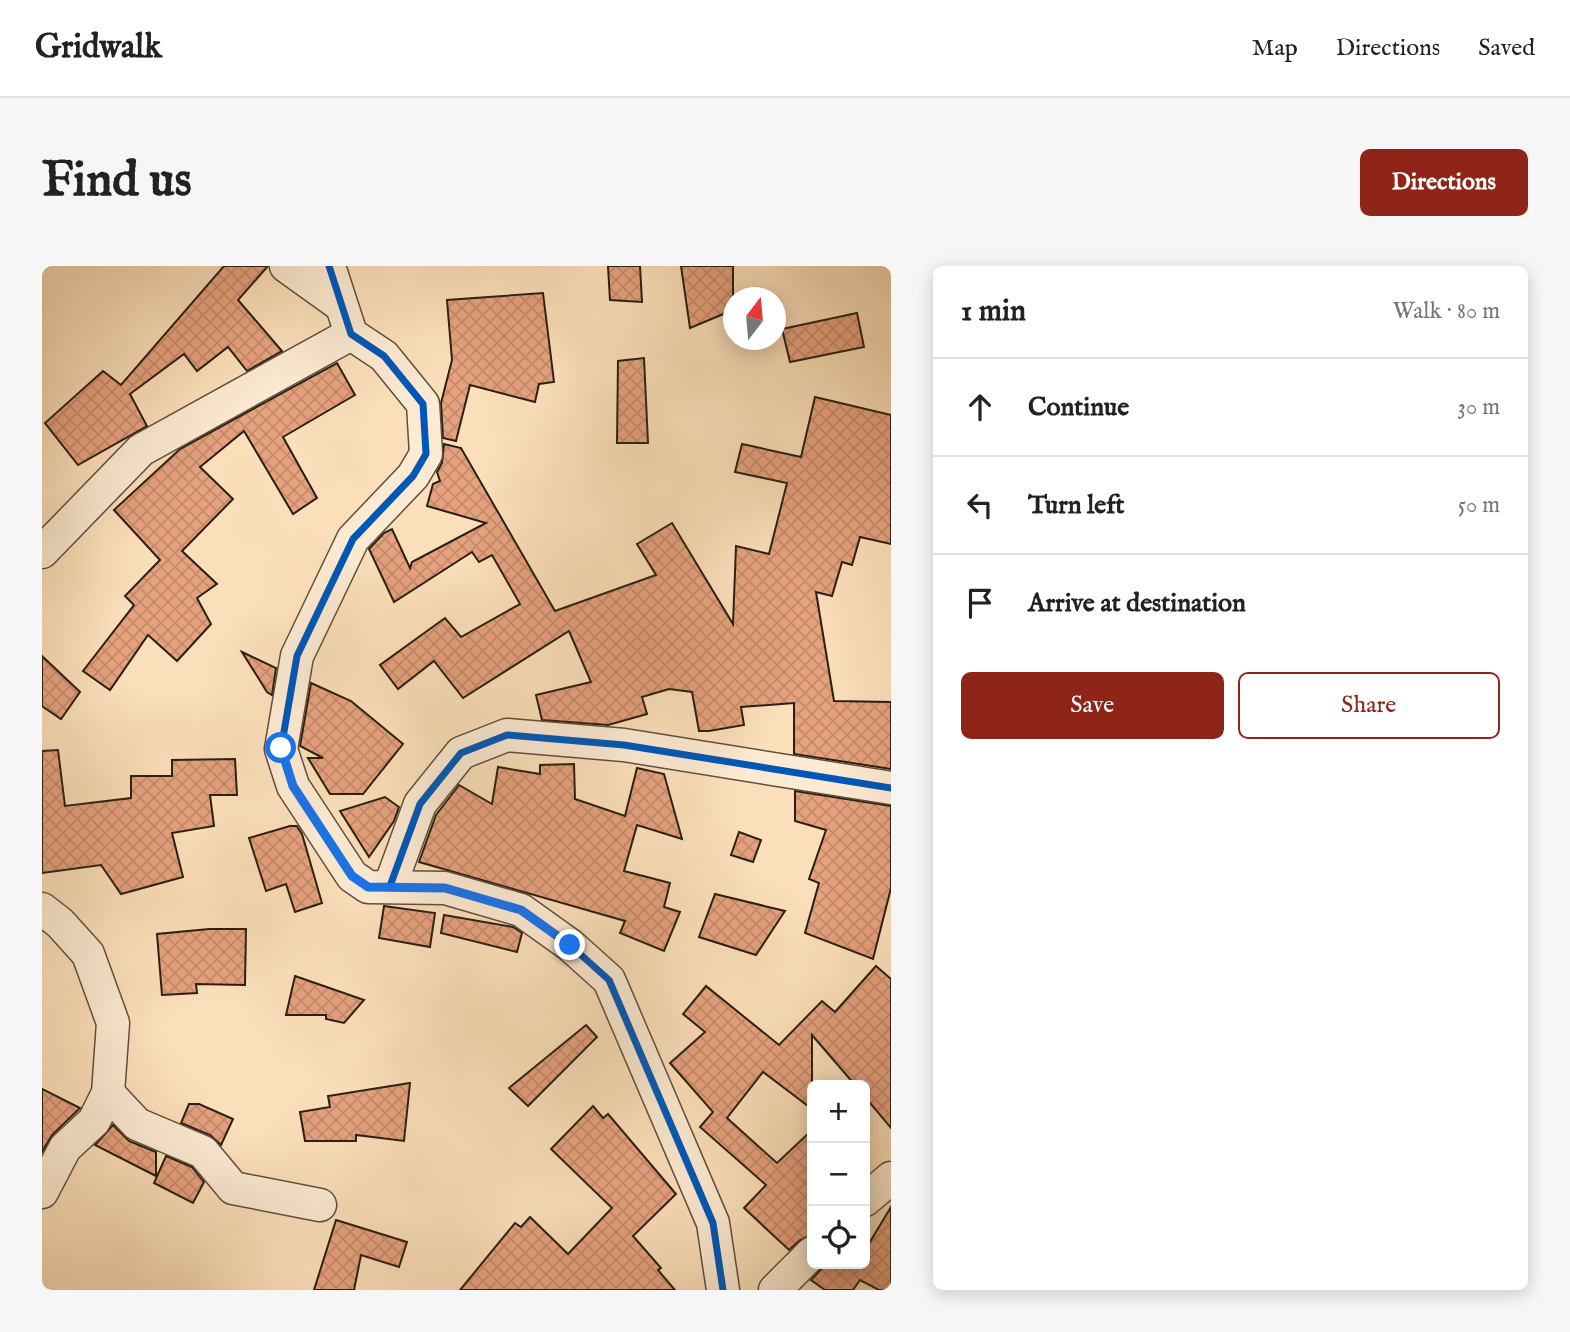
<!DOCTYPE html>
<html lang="en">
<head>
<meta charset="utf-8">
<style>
  :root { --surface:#fff; --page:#f6f6f6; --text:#222; --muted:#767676; --line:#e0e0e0; --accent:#8f2418 }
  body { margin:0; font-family:"IM FELL English",serif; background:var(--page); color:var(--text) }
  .controls { position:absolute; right:21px; bottom:21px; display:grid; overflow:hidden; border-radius:10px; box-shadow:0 4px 18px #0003 }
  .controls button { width:63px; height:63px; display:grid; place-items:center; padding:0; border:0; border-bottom:2px solid var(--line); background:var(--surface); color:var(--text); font:35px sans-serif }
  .compass { position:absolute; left:681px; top:21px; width:63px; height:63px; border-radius:50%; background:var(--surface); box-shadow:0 4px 18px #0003; rotate:16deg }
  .stop { position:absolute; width:21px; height:21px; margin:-16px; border:5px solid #1a73e8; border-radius:50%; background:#fff }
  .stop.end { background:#1a73e8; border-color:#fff; box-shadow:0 2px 7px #0008 }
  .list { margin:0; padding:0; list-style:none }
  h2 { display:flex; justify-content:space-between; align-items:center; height:91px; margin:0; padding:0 28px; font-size:30px }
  h2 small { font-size:23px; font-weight:400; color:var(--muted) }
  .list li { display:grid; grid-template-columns:46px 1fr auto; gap:21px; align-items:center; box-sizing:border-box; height:98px; padding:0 28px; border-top:2px solid var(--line) }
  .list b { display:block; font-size:26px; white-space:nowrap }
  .list em { font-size:23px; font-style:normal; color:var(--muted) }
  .actions { display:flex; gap:14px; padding:21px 28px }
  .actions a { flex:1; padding:16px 0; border:2px solid var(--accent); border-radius:10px; text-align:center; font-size:24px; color:var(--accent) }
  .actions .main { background:var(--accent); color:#fff }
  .icon { flex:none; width:38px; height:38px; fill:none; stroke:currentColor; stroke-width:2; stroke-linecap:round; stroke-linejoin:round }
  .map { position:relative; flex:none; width:849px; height:1024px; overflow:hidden; border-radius:10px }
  header { display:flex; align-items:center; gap:42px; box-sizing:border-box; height:98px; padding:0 35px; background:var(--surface); border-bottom:2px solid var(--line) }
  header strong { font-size:33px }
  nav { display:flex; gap:38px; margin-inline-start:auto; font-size:24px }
  .intro { display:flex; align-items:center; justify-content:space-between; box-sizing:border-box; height:168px; padding:0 42px }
  h1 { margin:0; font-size:49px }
  .button { padding:18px 32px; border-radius:10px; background:var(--accent); color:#fff; font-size:24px; font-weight:700 }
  main { display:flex; gap:42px; padding:0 42px }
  aside { flex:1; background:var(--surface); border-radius:10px; box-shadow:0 4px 18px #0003 }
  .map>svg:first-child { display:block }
  .building { fill:url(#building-cross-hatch); stroke:#291f13; stroke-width:2 }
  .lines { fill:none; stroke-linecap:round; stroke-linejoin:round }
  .minor-casing { stroke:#5e4f3d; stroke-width:35 }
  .minor { stroke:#fcead2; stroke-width:32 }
  .cycleway-casing { stroke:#fcead2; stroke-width:11 }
  .cycleway { stroke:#0057b8; stroke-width:7 }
  .route { stroke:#1a73e8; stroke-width:9 }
</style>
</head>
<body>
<header>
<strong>Gridwalk</strong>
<nav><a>Map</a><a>Directions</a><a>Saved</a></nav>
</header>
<div class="intro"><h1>Find us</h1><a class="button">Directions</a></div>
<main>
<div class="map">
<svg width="849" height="1024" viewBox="0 0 849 1024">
  <defs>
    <pattern id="building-cross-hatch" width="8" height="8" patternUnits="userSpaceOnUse" patternTransform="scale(1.75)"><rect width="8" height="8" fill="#e6a17d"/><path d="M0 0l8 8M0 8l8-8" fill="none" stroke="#c58a6b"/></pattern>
  </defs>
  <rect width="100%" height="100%" fill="#fbdfba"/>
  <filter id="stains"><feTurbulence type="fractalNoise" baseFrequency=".00286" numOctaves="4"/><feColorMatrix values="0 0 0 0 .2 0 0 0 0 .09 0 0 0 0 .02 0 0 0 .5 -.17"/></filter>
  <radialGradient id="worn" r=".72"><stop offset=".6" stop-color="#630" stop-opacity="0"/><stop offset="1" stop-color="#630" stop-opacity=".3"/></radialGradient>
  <!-- building -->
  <g class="building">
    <path d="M182,0H226L196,34L240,85L205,105L186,81L155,105L142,88L88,128L105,160L36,199L3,157L61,105L79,119Z"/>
    <path d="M566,0H598L600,36L568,34Z"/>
    <path d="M639,0H691V44L648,62Z"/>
    <path d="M501,27L512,116L497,118L493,136L428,119L414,175L401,172L399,137L410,94L405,34Z"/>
    <path d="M815,47L822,81L748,96L740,63Z"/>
    <path d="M602,92L606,177H575L576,95Z"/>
    <path d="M295,97L313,129L241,171L275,232L251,248L202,165L158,201L191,233L140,285L175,318L155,332L169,358L135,395L106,369L68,424L41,405L92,339L83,330L118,294L72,244L138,183Z"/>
    <path d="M773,131L849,149V278L818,271L810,299L800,296L790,330L774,326L792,435L849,436V503L752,488V437L699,441L702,459L667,465H657L650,426L627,423L600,431L605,448L566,459L500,454L494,429L549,416L527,365L421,432L392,395L356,423L338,399L403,352L419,371L478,338L450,289L437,296L430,286L352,336L327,283L342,267L350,263L368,302L370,296L444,257L385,240L391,218L398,215L395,206L400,197L402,178L419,182L513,345L614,309L595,278L630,257L691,358L694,280L727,288L745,217L693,206L700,178L759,191Z"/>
    <path d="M200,386L234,402L230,429L225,426Z"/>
    <path d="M0,390L38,426L19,453L0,440Z"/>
    <path d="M269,417L309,435L361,478L321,528H288L266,492H281L258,480Z"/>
    <path d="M16,484L23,540L89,532V510H130V494L193,493L195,529H168L172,560L130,567L141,611L79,628L59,599L0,607V485Z"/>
    <path d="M532,498L533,533L583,550L595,502L622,508L640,573L595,559L582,605L628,617L622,641L638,646L622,685L578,667L583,655L377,596L394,549L417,519L450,538L456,501L498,508V499Z"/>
    <path d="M753,525L849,540V622L831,693L763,667L777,617L767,613L784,564L753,555Z"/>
    <path d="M343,531L357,541L352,555L327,591L298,545Z"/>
    <path d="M248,560H255L260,568L280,637L253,646L244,618L224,625L207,572Z"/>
    <path d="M697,566L719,574L711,596L689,589Z"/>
    <path d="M673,628L743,645L714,689L657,671Z"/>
    <path d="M342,640L393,647L388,681L337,672Z"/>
    <path d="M402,649L471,661L480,667L475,686L399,667Z"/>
    <path d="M167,663H204L203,719L154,718L155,727L120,729L115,668Z"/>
    <path d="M834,700L849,713V862L823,831V819H813L770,769V843L721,806L685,852L735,897L770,864V969L758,974L747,984L702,942L724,919L658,861L671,846L628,797L663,766L641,748L664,720L737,779L780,735L793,746Z"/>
    <path d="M253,710L322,734L302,757L284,753V749H244Z"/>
    <path d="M544,759L555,771L486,840L467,822Z"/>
    <path d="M368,817L362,875L314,869V875H263L258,846L288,841L286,830Z"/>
    <path d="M0,823L38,842L10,869L0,886Z"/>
    <path d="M147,838H157L191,853L179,879L168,869L139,857Z"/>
    <path d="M551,840L561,852L566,848L634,928L591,970L619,1002L616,1004L633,1024H418L473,957L479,961L488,951L526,988L570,942L509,883Z"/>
    <path d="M71,859L87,875L114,886V910L53,879Z"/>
    <path d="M124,890L150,901L162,916L151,937L112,917Z"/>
    <path d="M849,941V1024H837L818,1014L811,1024H783L769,1014L784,998H823V984Z"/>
    <path d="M294,954L365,976L357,1001L319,989L312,1024H272Z"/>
  </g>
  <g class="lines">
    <!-- minor casing -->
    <g class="minor-casing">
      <g id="minor">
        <path d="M244,0L297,38"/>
        <path d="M287,0L309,68L342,90L381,138L384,188L371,210L311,273L255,390L239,483L251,520L310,610L326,621L403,622L479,644L528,679L567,714L671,957L681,1024"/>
        <path d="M0,286L99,184L309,68"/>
        <path d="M348,620L378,538L419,487L465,469L582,479L849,522"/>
        <path d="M0,643L18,657L46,688L71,757L66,827L52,855L23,882L0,926"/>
        <path d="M66,827L95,858L161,886L191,922L278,939"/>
        <path d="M823,934L849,912"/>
        <path d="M733,1024L770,987"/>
      </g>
    </g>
    <!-- minor -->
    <use href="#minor" class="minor"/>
    <!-- cycleway casing -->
    <g class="cycleway-casing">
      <g id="cycleway">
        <path d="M287,0L309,68L342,90L381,138L384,188L371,210L311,273L255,390L239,483L251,520L310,610L326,621L403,622L479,644L528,679L567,714L671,957L681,1024"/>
        <path d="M348,620L378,538L419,487L465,469L582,479L849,522"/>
      </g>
    </g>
    <!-- cycleway -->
    <use href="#cycleway" class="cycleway"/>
  </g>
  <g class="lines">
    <!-- route -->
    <path class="route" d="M239,482L251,520L310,610L326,621L403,622L479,644L528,679"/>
  </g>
  <rect width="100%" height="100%" filter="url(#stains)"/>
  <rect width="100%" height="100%" fill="url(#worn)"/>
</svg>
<div class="controls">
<button>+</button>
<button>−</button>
<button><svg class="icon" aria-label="locate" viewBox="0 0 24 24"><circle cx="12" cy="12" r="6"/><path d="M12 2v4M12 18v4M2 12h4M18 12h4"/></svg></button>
</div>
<svg class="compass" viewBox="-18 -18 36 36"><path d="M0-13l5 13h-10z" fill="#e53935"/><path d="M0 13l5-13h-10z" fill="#767676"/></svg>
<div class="stop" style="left:239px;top:482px"></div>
<div class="stop end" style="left:528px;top:679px"></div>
</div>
<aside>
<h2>1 min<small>Walk · 80 m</small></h2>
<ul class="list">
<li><svg class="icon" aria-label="ahead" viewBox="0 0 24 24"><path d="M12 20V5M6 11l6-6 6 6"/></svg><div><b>Continue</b></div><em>30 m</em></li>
<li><svg class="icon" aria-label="left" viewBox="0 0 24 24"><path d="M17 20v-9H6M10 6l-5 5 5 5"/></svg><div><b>Turn left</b></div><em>50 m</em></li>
<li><svg class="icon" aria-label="arrive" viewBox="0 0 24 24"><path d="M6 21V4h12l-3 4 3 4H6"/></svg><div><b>Arrive at destination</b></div></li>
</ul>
<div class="actions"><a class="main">Save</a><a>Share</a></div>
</aside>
</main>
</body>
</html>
